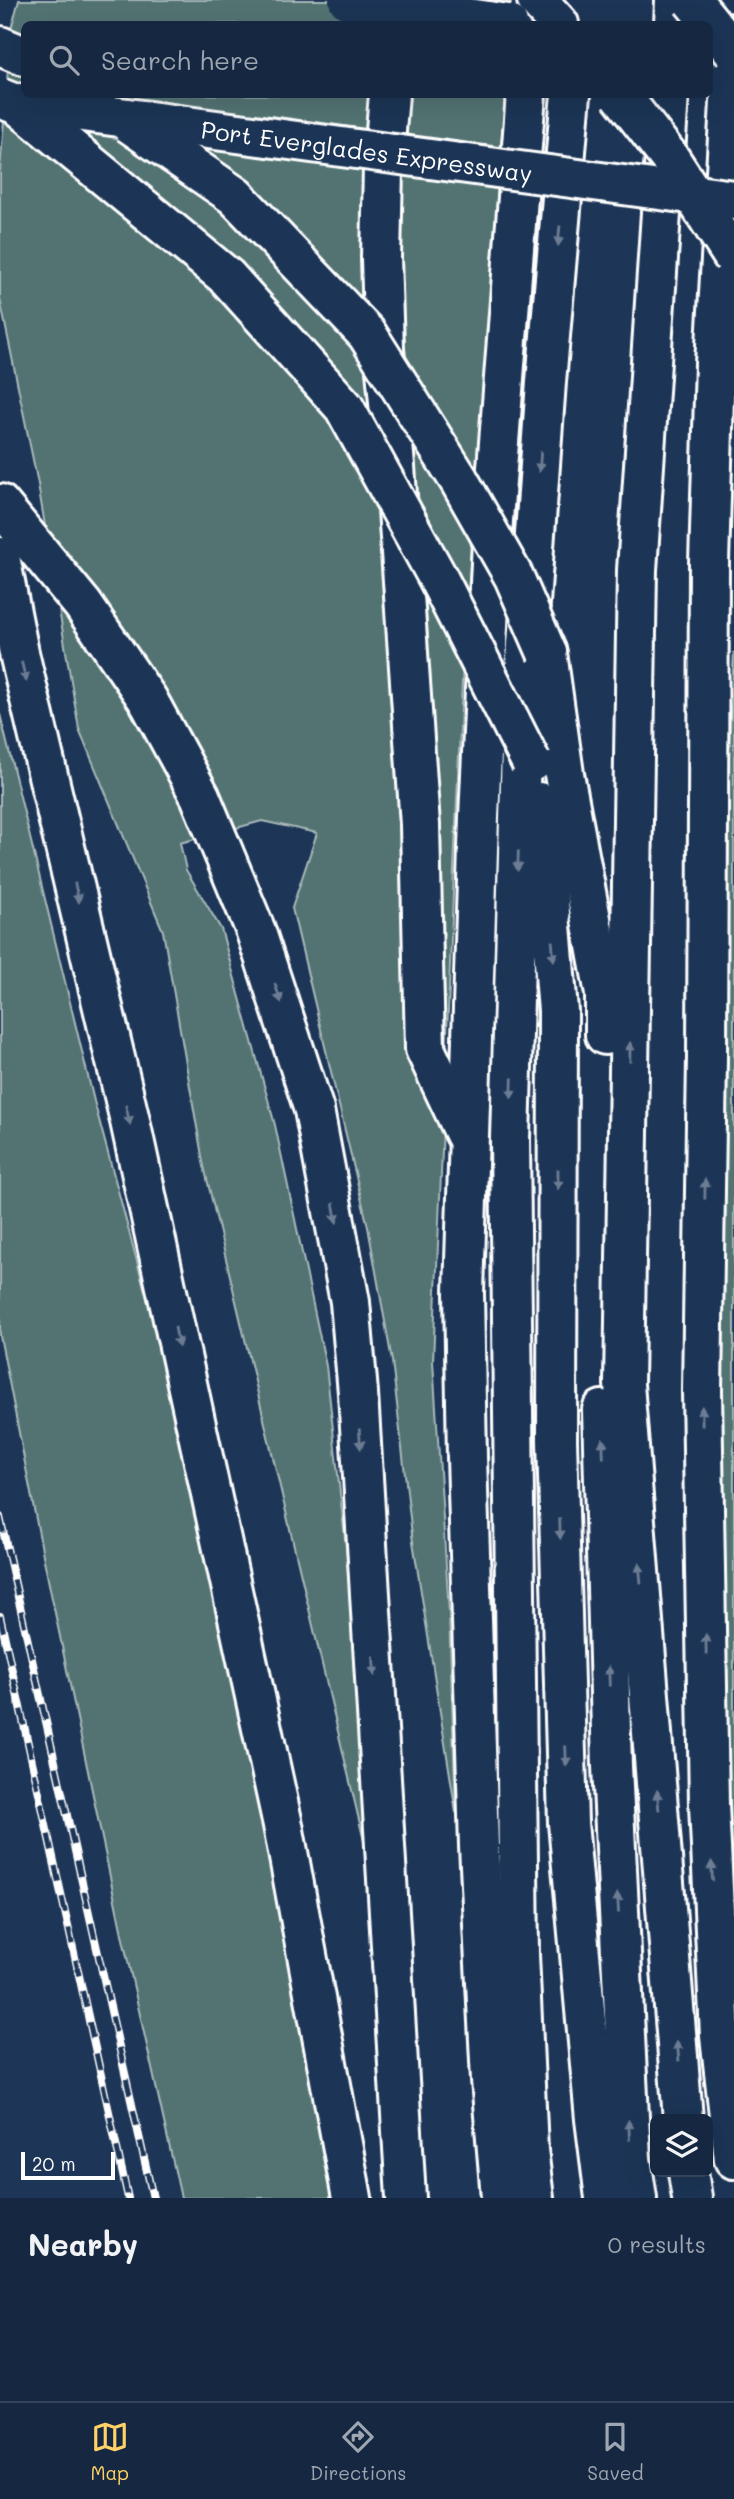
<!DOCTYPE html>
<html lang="en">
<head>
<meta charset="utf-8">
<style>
  :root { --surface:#162841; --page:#23344c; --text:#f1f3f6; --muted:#9ea6b1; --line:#35445a; --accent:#ffd166 }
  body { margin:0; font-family:Mali,sans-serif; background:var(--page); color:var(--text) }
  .controls { position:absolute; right:21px; bottom:21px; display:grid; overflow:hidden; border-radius:10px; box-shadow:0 7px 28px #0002 }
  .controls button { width:63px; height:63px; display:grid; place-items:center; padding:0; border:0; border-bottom:2px solid var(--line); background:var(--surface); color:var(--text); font:35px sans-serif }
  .scale { position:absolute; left:21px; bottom:18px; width:94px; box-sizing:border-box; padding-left:7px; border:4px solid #fff; border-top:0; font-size:19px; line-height:24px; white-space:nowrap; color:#fff; -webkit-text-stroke:5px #1d3557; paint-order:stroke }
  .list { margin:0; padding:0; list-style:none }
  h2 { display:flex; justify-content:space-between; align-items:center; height:91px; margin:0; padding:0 28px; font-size:30px }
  h2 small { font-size:23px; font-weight:400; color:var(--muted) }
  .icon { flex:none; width:38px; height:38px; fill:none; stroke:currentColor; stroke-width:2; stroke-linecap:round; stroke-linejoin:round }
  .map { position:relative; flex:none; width:734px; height:2198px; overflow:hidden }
  .search { position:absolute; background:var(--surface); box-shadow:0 7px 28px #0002; left:21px; right:21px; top:21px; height:77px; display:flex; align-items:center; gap:18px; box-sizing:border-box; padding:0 24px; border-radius:10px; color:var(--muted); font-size:26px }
  .sheet { height:203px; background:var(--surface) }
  nav { display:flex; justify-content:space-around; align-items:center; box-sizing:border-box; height:98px; border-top:2px solid var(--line); background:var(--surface); font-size:19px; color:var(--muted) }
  nav a { display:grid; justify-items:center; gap:4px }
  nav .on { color:var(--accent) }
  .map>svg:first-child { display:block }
  .green { fill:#537373; stroke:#a9b9b9; stroke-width:2 }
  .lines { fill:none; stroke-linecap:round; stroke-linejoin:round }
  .motorway-casing { stroke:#fff; stroke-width:44 }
  .motorway { stroke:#1d3557; stroke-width:38 }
  .rail-casing { stroke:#fff; stroke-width:8 }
  .rail { stroke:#1d3557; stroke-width:5; stroke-dasharray:16; stroke-linecap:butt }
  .motorway-bridge-casing { stroke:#fff; stroke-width:44; stroke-linecap:butt }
  .motorway-bridge { stroke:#1d3557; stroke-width:38 }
  .oneway { fill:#6c7c92 }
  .labels { text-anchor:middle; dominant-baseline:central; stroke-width:5; stroke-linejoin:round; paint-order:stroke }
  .street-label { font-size:24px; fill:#fff; stroke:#1d3557 }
</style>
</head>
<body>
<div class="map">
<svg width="734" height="2198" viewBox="0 0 734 2198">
  <rect width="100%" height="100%" fill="#1d3557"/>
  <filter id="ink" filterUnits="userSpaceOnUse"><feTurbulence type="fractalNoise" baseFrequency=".0143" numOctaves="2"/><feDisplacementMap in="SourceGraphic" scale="14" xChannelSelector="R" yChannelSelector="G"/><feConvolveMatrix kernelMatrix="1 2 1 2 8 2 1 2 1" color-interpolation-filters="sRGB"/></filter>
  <g filter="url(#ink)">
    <!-- green -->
    <g class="green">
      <path d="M19,0H511L510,24H24V94L505,95L463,660L433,1361L449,1612L456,1813L412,1535L392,1361L368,1227L292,908L317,833L262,821L180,843L186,870L221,929L275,1125L326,1366L391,1955L203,1162L163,931L79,729L38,484L0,299V172L11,29Z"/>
      <path d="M734,652V2050L725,1969L713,1066Z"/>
      <path d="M0,714L94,1101L236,1630L351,2198H181L123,1939L44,1560L0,1336Z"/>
    </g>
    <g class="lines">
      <!-- motorway casing -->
      <g class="motorway-casing">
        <g id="motorway">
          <path d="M537,0L559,24"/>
          <path d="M674,24L675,0"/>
          <path d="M734,33L715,363L709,563L707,1057L702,1391L709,1805L720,2036L734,2159"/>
          <path d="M0,46L24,56"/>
          <path d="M389,94L383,168L381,258L384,349L395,466L420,825L425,1049L465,1134"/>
          <path d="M669,94L637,570L624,1384L683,2119"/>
          <path d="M0,504L83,605L148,700L200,796L255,929L314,1110L350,1302L358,1393L406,2198"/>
          <path d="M0,557L19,653L130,1121L283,1825L352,2198"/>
          <path d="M547,653L564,774L605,994V1035"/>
          <path d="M538,802L543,827L558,1011L557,1440L568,1823L595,2119L605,2198"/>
          <path d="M602,1410L612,1766L631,2159L637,2198"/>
          <path d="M688,2172L692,2198"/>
          <path d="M501,2198L491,2080L479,1846L467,1457L464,1293L479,817L493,520L526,94"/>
          <path d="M534,2198L528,2150L519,1955L510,1139L522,713L546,382L571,94"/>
        </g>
      </g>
      <!-- motorway -->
      <use href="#motorway" class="motorway"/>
      <!-- rail casing -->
      <g class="rail-casing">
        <g id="rail">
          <path d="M0,1517L153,2198"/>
          <path d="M0,1616L128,2198"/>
        </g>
      </g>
      <!-- rail -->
      <use href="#rail" class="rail"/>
      <!-- motorway-bridge casing -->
      <g class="motorway-bridge-casing">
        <g id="motorway-bridge">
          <path d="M348,0L508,24"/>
          <path d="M692,0L734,52"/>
          <path d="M620,94L669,157L734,258"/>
          <path d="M0,98L18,105L227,277L344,407L438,578L531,762"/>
          <path id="s1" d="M16,103L734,200"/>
          <path d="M129,123L235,196L367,334L459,480L514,577L547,653"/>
        </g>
      </g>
      <!-- motorway-bridge -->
      <use href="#motorway-bridge" class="motorway-bridge"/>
    </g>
    <!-- one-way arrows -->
    <defs><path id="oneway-solid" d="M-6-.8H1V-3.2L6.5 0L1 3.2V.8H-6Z" transform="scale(1.75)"/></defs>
    <g class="oneway">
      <use href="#oneway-solid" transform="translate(559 236) rotate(95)"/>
      <use href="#oneway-solid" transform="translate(540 462) rotate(94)"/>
      <use href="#oneway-solid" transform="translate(24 672) rotate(76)"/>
      <use href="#oneway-solid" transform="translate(518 861) rotate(92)"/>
      <use href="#oneway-solid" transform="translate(77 893) rotate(77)"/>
      <use href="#oneway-solid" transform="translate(553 951) rotate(85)"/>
      <use href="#oneway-solid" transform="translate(278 993) rotate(71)"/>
      <use href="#oneway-solid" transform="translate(630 1052) rotate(-89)"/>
      <use href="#oneway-solid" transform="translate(512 1088) rotate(92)"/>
      <use href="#oneway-solid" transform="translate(128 1115) rotate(77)"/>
      <use href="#oneway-solid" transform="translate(558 1179) rotate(90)"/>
      <use href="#oneway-solid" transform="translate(705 1189) rotate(-89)"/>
      <use href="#oneway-solid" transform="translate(335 1213) rotate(80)"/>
      <use href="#oneway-solid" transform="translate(177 1337) rotate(78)"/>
      <use href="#oneway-solid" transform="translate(702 1416) rotate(-91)"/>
      <use href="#oneway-solid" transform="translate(360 1439) rotate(86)"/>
      <use href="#oneway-solid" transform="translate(603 1448) rotate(-92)"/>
      <use href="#oneway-solid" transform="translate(560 1529) rotate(88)"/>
      <use href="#oneway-solid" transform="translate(640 1573) rotate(-95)"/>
      <use href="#oneway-solid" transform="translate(706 1644) rotate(-91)"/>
      <use href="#oneway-solid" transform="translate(374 1666) rotate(87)"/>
      <use href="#oneway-solid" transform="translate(609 1676) rotate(-92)"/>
      <use href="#oneway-solid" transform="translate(566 1756) rotate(88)"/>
      <use href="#oneway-solid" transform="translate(658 1800) rotate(-95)"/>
      <use href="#oneway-solid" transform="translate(712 1871) rotate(-93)"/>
      <use href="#oneway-solid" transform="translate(618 1903) rotate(-93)"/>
      <use href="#oneway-solid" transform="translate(678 2051) rotate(-95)"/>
      <use href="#oneway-solid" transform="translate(629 2130) rotate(-93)"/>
    </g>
  </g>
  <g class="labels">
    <!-- street labels -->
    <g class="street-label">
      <text stroke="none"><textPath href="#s1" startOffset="354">Port Everglades Expressway</textPath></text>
    </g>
  </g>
</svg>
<div class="controls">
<button><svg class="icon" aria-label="layers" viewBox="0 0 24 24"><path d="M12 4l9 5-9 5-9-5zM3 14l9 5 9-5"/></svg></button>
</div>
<div class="scale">20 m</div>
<div class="search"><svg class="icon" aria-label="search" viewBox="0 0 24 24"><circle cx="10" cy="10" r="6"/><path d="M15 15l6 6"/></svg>Search here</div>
</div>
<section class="sheet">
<h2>Nearby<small>0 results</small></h2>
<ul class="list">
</ul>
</section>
<nav>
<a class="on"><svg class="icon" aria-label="map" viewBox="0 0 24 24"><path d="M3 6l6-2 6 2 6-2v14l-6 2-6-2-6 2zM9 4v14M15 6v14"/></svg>Map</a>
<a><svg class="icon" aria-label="directions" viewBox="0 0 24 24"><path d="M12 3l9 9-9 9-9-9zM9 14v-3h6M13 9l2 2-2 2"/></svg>Directions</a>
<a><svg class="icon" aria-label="saved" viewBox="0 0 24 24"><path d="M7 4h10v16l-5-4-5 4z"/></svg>Saved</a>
</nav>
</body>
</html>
